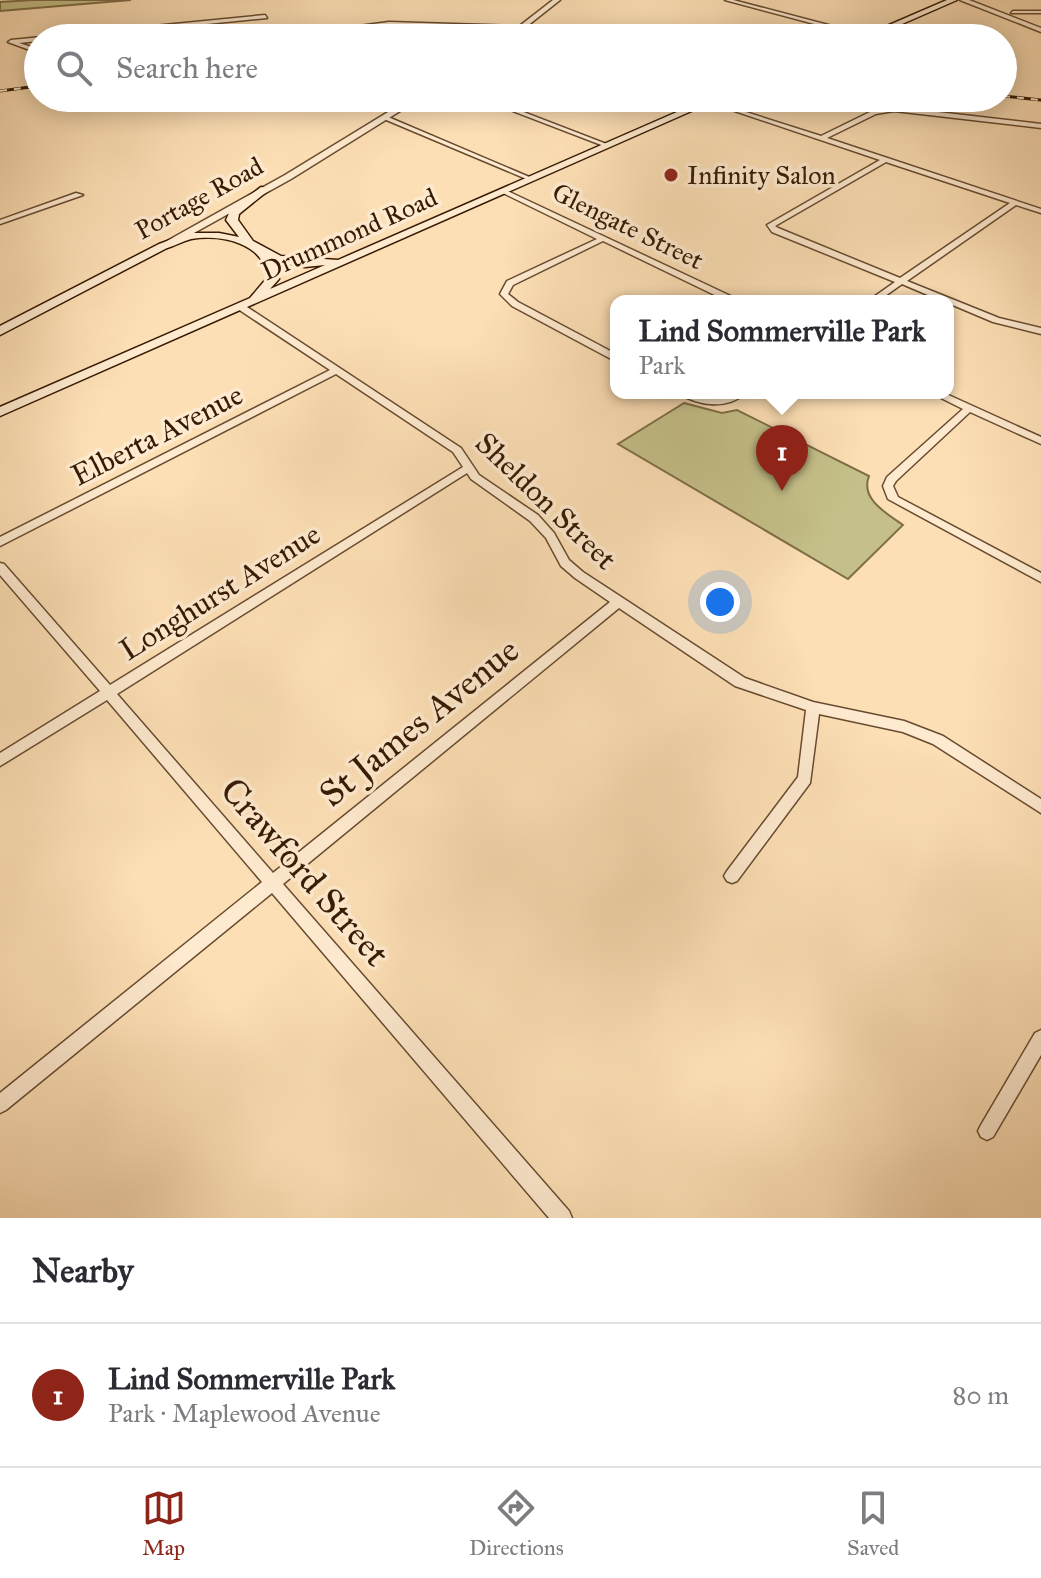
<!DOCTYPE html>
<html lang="en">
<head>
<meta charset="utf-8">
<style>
  :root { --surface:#fff; --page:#f7f7f7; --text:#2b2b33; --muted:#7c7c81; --line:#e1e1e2; --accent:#8f2418 }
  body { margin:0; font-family:"IM FELL Great Primer",serif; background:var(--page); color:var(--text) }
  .you { position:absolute; left:720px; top:602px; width:28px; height:28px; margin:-20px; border:6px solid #fff; border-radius:50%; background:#1a73e8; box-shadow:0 0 0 12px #1a73e833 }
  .badge { display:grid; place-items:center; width:52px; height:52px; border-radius:50%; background:var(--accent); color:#fff; font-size:26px; font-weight:700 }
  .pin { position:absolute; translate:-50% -66px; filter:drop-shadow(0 2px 4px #0008) }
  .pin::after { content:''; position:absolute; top:42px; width:28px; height:24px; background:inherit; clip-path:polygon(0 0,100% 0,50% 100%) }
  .popup { position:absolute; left:610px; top:295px; width:344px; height:104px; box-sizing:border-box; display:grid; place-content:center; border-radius:16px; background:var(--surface); filter:drop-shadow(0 2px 6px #0005); font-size:26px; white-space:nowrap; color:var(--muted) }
  .popup b { font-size:30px; color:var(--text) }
  .popup::after { content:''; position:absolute; left:50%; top:100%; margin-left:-16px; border:16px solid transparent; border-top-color:var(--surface) }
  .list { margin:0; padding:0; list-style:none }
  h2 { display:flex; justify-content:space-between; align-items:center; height:104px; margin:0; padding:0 32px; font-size:34px }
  h2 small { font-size:26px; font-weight:400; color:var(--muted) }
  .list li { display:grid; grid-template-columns:52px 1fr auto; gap:24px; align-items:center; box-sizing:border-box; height:144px; padding:0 32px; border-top:2px solid var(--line) }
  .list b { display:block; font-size:30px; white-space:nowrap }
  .list p { margin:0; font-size:26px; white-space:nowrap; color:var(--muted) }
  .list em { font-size:26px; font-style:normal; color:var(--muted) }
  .icon { flex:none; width:44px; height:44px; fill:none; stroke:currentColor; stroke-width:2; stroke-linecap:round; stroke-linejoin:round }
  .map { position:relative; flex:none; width:1041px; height:1218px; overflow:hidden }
  .search { position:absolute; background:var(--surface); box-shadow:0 4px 20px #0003; left:24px; right:24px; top:24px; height:88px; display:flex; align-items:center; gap:20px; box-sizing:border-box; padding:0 28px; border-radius:44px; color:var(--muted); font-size:30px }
  .sheet { height:248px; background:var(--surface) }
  nav { display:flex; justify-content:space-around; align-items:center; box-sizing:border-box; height:112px; border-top:2px solid var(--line); background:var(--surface); font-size:22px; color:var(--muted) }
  nav a { display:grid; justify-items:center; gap:4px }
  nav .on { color:var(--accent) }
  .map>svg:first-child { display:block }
  .green { fill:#c5c089; stroke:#7e6d46; stroke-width:2 }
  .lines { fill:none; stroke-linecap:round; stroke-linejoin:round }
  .minor-casing { stroke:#684b30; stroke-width:3 }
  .tertiary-casing { stroke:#684b30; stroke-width:3 }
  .secondary-casing { stroke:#361a03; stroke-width:3 }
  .minor { fill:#feeacf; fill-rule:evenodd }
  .tertiary { fill:#feeacf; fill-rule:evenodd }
  .secondary { fill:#feeacf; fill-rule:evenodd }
  .rail-casing { stroke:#361a03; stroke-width:3 }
  .rail { stroke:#feeacf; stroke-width:2; stroke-dasharray:7; stroke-linecap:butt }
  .poi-dot { fill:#8f2418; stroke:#feeacf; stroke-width:3 }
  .labels { text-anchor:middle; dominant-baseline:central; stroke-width:7; stroke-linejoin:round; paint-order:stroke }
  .far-poi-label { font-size:26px; fill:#361a03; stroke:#feeacf; text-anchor:start }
  .far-street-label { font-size:26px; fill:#361a03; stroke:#feeacf }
  .street-label { font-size:30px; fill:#361a03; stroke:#feeacf }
  .near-street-label { font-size:36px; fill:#361a03; stroke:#feeacf }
</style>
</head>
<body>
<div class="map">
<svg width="1041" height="1218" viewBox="0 0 1041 1218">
  <rect width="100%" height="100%" fill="#fddfb5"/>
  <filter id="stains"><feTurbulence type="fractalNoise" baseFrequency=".0025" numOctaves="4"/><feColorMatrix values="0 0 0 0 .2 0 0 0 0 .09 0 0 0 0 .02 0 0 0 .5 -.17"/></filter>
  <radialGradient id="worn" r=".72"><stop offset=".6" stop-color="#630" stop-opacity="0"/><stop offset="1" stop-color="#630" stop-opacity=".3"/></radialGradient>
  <!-- green -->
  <g class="green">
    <path d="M33,0H131L0,11V2Z"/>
    <path d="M684,403L722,413L737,410L869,476C860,499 886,513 903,525L848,579L618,444Z"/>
  </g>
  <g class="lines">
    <!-- minor casing -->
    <g class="minor-casing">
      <g id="minor">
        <path d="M725,0H733L870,36L867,38Z"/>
        <path d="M1013,11H1041V13H1011Z"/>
        <path d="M265,15L267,18L68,38H38V41L19,43L38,49V53L8,42L11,40Z"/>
        <path d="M389,22L521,26L524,28L521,30L389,26L283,38H267Z"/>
        <path d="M479,98H487L609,145L604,146Z"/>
        <path d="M708,100L821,136L872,111L894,107L1041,124V128L894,111L876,114L827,138L1041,209V213L1016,205L907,281L999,318L1041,328V334L993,322L948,303V301H942L902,284L878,301H868L895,282L772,232L767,225L880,160L708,102ZM886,162L1010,203L900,278L778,228L775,226Z"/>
        <path d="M384,117H388L534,179L529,180L384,119Z"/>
        <path d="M503,189L737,299L738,301H727L603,241L513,285L508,294L518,302L616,354V361L613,360L512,306L500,294L507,281L597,239L501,192V190Z"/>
        <path d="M76,193L83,195L0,224V220Z"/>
        <path d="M238,305H244L461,448L479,475L538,515L554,533L569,560L583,572L745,678L813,702L904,721L943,736L1041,799V813L933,744L903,732L819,714L810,783L737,881L732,883L727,881L724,876L727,871L798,777L806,710L735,686L619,608L283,884L569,1211L572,1218H549L272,893L6,1110L0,1113V1093L262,882L107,700L0,766V753L100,691L0,575V563L4,564L110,685L463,467L453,452L336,374L0,546V537L330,370L238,309ZM467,473L471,479L530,521L546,538L561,566L575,578L610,602L273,873L117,694Z"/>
        <path d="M678,393H692L707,398L720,399L734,393H746C727,410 698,406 678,393Z"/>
        <path d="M931,393H944L1041,437V444L970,412L896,481L893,486L898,497L1041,573V582L888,499L883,486L887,477L963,409Z"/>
        <path d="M1041,1030V1055L993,1137L987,1140L981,1137L978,1131L981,1125L1035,1033Z"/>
      </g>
    </g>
    <!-- tertiary casing -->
    <g class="tertiary-casing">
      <g id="tertiary">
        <path d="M553,0H560L512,38H504Z"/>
        <path d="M960,0H969L1041,28V32Z"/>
        <path d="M411,98H421L291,179L167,248L158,246L285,175Z"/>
      </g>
    </g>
    <!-- secondary casing -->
    <g class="secondary-casing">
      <g id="secondary">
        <path d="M947,0H957L870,38H859Z"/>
        <path d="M709,98H721L0,416V407L250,298L267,278C265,243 222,234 191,239C183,241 175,246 167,248L0,335V326L159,244L190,233H219L239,237L226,220L230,211L261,187L270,189L239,214L238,220L253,241L281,256L338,260ZM275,262L305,267L325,265L270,289L279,279Z"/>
      </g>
    </g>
    <!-- minor -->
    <use href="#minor" class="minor"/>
    <!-- tertiary -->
    <use href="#tertiary" class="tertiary"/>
    <!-- secondary -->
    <use href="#secondary" class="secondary"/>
    <!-- rail casing -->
    <g class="rail-casing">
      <g id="rail">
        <path d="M0,91L38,86"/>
        <path d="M1003,96L1041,100"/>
      </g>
    </g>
    <!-- rail -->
    <use href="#rail" class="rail"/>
  </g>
  <!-- markers -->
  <circle class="poi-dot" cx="671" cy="175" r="8"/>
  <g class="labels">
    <!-- far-poi labels -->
    <g class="far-poi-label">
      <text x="687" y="175">Infinity Salon</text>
    </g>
    <!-- far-street labels -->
    <g class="far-street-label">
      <text transform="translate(199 198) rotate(-29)">Portage Road</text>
      <text transform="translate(628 226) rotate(26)">Glengate Street</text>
      <text transform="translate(349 234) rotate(-24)">Drummond Road</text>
    </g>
    <!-- street labels -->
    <g class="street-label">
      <text transform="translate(157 435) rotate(-27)">Elberta Avenue</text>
      <text transform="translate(546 501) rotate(44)">Sheldon Street</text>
      <text transform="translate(220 592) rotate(-32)">Longhurst Avenue</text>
    </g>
    <!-- near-street labels -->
    <g class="near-street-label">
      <text transform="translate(419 722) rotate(-39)">St James Avenue</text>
      <text transform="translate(305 872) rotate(49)">Crawford Street</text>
    </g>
  </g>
  <rect width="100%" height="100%" filter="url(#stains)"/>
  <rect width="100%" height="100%" fill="url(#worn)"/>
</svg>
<div class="you"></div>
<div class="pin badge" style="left:782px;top:491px">1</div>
<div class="popup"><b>Lind Sommerville Park</b>Park</div>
<div class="search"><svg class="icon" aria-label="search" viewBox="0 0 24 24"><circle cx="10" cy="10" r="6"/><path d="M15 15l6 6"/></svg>Search here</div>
</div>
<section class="sheet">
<h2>Nearby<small></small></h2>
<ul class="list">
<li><span class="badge">1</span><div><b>Lind Sommerville Park</b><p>Park · Maplewood Avenue</p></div><em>80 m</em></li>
</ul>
</section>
<nav>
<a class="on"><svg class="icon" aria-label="map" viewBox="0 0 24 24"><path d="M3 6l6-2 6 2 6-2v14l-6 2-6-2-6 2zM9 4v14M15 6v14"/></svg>Map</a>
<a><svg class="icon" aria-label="directions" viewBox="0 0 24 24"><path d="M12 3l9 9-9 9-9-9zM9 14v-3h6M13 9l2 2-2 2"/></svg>Directions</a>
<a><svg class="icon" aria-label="saved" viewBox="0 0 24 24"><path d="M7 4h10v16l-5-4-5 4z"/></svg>Saved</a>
</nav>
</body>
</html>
